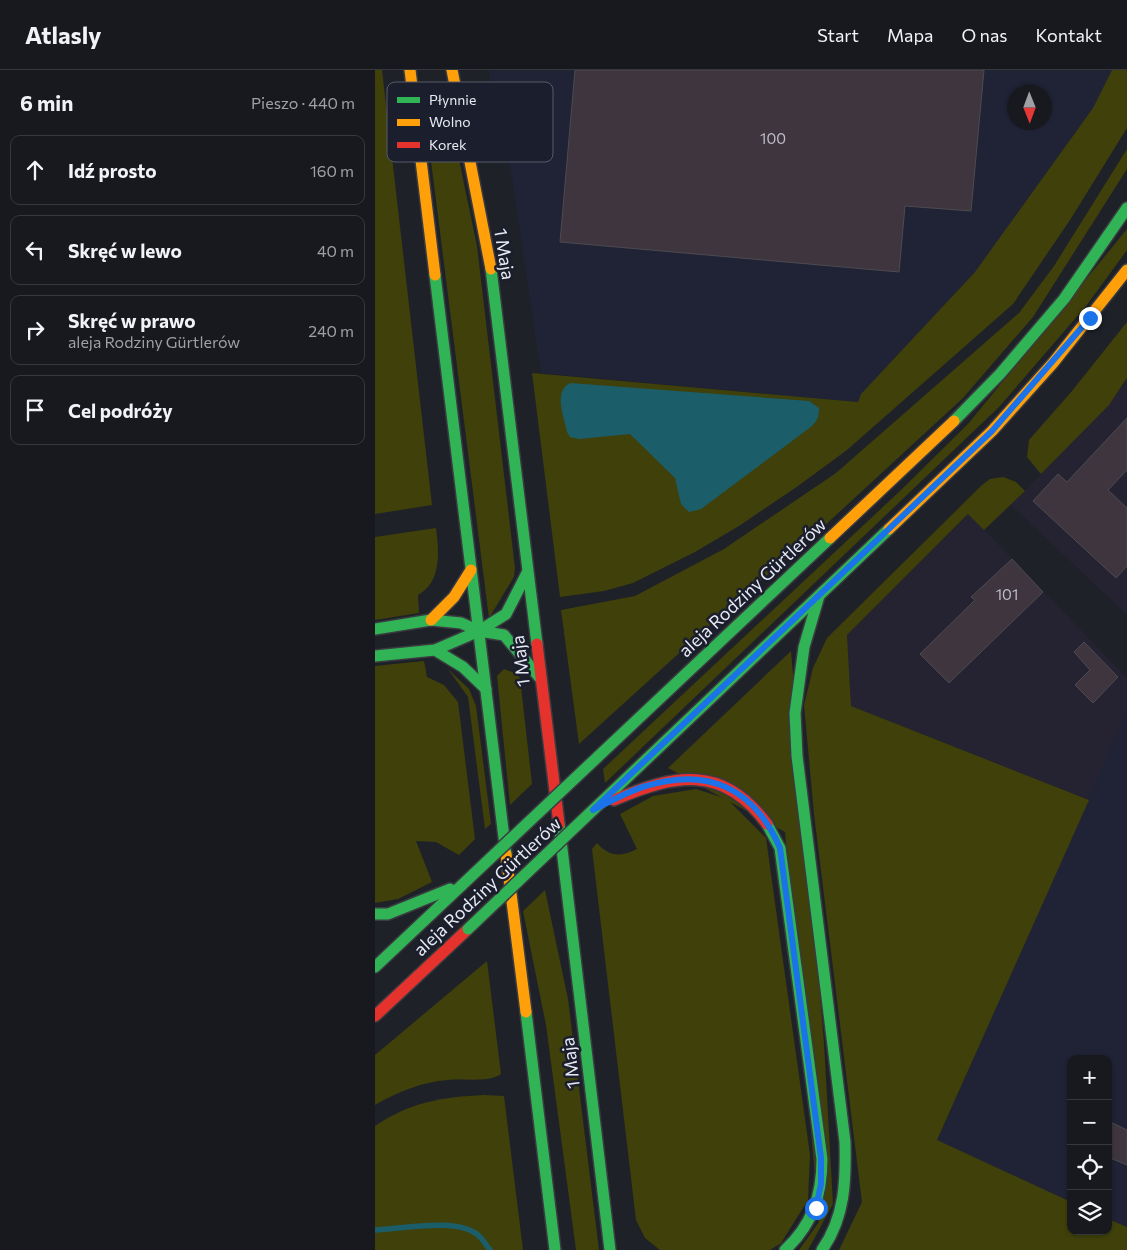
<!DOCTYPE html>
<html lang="pl">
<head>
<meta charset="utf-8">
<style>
  :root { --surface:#17191e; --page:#202227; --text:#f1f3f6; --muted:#9ea0a4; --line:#36383c }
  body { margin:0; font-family:Commissioner,sans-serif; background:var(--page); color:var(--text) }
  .controls { position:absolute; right:15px; bottom:15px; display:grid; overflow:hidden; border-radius:10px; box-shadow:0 1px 4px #0004 }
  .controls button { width:45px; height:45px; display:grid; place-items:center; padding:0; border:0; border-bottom:1px solid var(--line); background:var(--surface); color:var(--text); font:25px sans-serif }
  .compass { position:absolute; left:632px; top:15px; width:45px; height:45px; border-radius:50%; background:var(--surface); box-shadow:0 1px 4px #0004; rotate:179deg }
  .stop { position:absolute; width:15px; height:15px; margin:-11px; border:4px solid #1a73e8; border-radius:50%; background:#fff }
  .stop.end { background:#1a73e8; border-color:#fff; box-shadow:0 1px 5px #0008 }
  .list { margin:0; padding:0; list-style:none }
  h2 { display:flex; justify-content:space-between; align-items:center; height:65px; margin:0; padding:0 20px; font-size:21px }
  h2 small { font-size:16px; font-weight:400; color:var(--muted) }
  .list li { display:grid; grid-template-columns:32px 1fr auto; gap:15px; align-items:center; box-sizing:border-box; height:70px; margin:0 10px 10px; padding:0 10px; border:1px solid var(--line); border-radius:10px }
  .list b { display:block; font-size:19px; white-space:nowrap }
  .list p { margin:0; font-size:16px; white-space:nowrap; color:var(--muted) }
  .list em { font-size:16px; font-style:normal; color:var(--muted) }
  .icon { flex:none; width:28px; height:28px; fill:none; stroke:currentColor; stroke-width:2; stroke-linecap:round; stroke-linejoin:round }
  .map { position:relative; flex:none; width:752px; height:1180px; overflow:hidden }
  header { display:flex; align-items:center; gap:30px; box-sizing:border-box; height:70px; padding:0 25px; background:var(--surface); border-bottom:1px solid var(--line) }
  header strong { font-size:24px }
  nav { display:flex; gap:28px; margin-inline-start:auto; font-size:18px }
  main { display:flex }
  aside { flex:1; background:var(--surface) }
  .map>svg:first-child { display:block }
  .commercial { fill:#252332 }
  .built { fill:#202335; fill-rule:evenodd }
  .green { fill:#3f400a }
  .water { fill:#1b5e6a }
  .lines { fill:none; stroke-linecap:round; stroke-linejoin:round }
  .stream { stroke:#1b5e6a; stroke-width:5.5 }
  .building { fill:#3e353e; stroke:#4d4b50 }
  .fast-casing { stroke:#3a3b41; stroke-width:14 }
  .slow-casing { stroke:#3a3b41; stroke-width:14 }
  .jam-casing { stroke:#3a3b41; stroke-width:14 }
  .fast { stroke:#30b455; stroke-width:11 }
  .slow { stroke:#ff9f0a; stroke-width:11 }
  .jam { stroke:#e5322d; stroke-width:11 }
  .fast-bridge-casing { stroke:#3a3b41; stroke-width:14; stroke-linecap:butt }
  .fast-bridge { stroke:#30b455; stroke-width:11 }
  .route { stroke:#1a73e8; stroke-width:6 }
  .labels { text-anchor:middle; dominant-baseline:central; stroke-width:5; stroke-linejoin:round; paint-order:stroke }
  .number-label { font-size:15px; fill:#bebdc6 }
  .street-label { font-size:18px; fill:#e8eaf4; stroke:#1b1e2c }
  .key { fill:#1b1e2c; stroke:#585b68; stroke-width:1 }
  .key-label { font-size:14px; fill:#e8eaf4 }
</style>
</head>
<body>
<header>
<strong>Atlasly</strong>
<nav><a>Start</a><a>Mapa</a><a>O nas</a><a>Kontakt</a></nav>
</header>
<main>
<aside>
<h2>6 min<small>Pieszo · 440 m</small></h2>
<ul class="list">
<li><svg class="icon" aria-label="ahead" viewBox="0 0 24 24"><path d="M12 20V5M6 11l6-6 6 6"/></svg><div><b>Idź prosto</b></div><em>160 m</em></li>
<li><svg class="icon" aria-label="left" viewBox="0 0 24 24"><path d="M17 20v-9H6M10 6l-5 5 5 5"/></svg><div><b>Skręć w lewo</b></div><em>40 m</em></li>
<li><svg class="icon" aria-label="right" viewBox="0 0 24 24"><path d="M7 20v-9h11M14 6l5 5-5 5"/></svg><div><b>Skręć w prawo</b><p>aleja Rodziny Gürtlerów</p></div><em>240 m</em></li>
<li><svg class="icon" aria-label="arrive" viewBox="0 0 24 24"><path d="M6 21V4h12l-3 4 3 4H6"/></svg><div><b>Cel podróży</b></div></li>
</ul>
</aside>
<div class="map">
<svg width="752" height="1180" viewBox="0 0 752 1180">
  <rect width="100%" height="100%" fill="#1f2128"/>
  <!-- commercial -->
  <g class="commercial">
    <path d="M752,310V545L636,435L734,335Z"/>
    <path d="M594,444L752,608V641L714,730L476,636L472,565Z"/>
  </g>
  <!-- built -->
  <g class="built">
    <path d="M113,0H737L718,38L600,202L486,324L483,332L166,303L136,101ZM640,22H670V52H640Z"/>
    <path d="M752,641V1157L733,1149V989H696V1132L562,1071Z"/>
  </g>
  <!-- green -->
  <g class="green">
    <path d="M0,0H7L57,435L0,444Z"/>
    <path d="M737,0H752V58L695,150L638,234L472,380L423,416L364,456L320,482L258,513L229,521L185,527L157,303L483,332L486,324L600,202L718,38Z"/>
    <path d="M70,23L102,176L140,498L139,507L114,548L48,28Z"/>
    <path d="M752,79V99L658,247L588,328L447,458L345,546L204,674L186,540L260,526L349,479L461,403L644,243L679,196Z"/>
    <path d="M752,159V180L736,202L711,236L624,337L230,713L228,699L525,421L593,354Z"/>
    <path d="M752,252V308L734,335L666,404L652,387L654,370L697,321Z"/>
    <path d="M628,407L641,412L650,421L609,460L593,444L472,565L476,636L714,730L562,1070L696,1132V1161H733V1149L752,1157V1180H464L487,1132L439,744L429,635L438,598L452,568L607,415L615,409Z"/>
    <path d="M61,458C64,481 67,512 43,525L44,543L0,550V467Z"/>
    <path d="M416,581L449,973L458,1134L433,1180H424L444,1152L410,762L293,698Z"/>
    <path d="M49,591L52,607L69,615L83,632L100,769L84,785L61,772L41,771L57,812L23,829L0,833V596Z"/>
    <path d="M73,599L94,619L101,636L116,754L110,759L93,627Z"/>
    <path d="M129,599L140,603L145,608L157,714L135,735L122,606Z"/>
    <path d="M321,719L352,729L391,768L435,1085L433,1130L406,1173L395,1180H285L270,1168L261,1150L217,779L222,773C234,787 247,787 262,779L245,744L278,726Z"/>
    <path d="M170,820L193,929L224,1180H201L171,955L148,841Z"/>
    <path d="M112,891L126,1004C113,1013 89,1008 73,1010C47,1012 22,1022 0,1035V985Z"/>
    <path d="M109,1025L129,1026L148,1180H0V1056C35,1032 68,1027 109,1025Z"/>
  </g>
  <!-- water -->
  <path class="water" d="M195,313L434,331L444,338C444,346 443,350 437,356L326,439L314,442L306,434L300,408L255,364L204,369L195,367L192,362C189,346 178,322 195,313Z"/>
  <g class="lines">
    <!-- stream -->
    <path class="stream" d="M0,1160C27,1159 82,1147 103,1165C107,1168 111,1175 115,1180"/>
  </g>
  <!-- building -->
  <g class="building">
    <path d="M200,0H609L596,141L530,136L524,202L185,172Z"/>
    <path d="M752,348V400L733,420L752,438V496L741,508L658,431L683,404L692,412Z"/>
    <path d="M637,489L668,522L574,613L545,584L600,530L596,527Z"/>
    <path d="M709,572L743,607L718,633L700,615L715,600L699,582Z"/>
    <path d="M733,1051L752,1060V1095L733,1087Z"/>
  </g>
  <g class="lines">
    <!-- fast casing -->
    <g class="fast-casing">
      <g id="fast">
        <path d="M116,199L162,574"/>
        <path d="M60,205L131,784"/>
        <path d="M579,351L625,304L689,229L752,138"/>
        <path d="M444,526L429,577L420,643L422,686L470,1072C471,1111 470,1147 447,1180"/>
        <path d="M0,559L56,550L86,553L104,561L129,565L165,608"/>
        <path d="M60,580L88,597L111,619"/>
        <path d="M0,586L60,580L104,561L131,544L152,503"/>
        <path d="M213,696L455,468"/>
        <path d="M218,740L514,459"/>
        <path d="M184,754L235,1180"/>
        <path d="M392,754L405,778L447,1089C447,1126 437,1155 410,1180"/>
        <path d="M0,844H13L75,819"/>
        <path d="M0,897L87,815"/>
        <path d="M151,942L180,1180"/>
      </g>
    </g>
    <!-- slow casing -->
    <g class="slow-casing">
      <g id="slow">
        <path d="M35,0L60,205"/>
        <path d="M77,0L116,199"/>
        <path d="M514,459L617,361L678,293L752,200"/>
        <path d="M455,468L579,351"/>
        <path d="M56,550L79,527L96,500"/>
        <path d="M131,784L151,942"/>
      </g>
    </g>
    <!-- jam casing -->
    <g class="jam-casing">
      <g id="jam">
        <path d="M162,574L184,754"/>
        <path d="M239,730C300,704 348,694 392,754"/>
        <path d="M0,946L93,859"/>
      </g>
    </g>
    <!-- fast -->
    <use href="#fast" class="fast"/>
    <!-- slow -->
    <use href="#slow" class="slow"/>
    <!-- jam -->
    <use href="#jam" class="jam"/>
    <!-- fast-bridge casing -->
    <g class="fast-bridge-casing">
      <g id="fast-bridge">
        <path d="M87,815L213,696"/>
        <path d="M93,859L218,740"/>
      </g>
    </g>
    <!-- fast-bridge -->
    <use href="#fast-bridge" class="fast-bridge"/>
  </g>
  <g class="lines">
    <!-- route -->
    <path class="route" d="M441,1138L446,1114V1088L405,778C379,718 333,697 271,716C253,721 235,732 218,740L617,361L715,248"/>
  </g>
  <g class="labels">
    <!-- number labels -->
    <g class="number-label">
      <text x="398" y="68">100</text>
      <text x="632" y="524">101</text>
    </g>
    <!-- street labels -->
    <g class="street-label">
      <text transform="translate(130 184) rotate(81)">1 Maja</text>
      <text transform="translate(377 517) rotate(-43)">aleja Rodziny Gürtlerów</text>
      <text transform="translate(145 591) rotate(-97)">1 Maja</text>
      <text transform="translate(112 816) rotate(-43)">aleja Rodziny Gürtlerów</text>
      <text transform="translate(195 993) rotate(-97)">1 Maja</text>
    </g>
  </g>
  <!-- legend -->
  <rect x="12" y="12" width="166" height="80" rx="8" class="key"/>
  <rect x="22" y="27" width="23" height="6" fill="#30b455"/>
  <rect x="22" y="49" width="23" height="7" fill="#ff9f0a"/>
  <rect x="22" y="72" width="23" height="6" fill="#e5322d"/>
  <g class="key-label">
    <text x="54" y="35">Płynnie</text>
    <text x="54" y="57">Wolno</text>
    <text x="54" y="80">Korek</text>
  </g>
</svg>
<div class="controls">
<button>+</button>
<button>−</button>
<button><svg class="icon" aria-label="locate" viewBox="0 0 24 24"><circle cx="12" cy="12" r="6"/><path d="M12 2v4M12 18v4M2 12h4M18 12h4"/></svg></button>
<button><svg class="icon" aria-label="layers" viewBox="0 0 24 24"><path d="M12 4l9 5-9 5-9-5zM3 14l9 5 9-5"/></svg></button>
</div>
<svg class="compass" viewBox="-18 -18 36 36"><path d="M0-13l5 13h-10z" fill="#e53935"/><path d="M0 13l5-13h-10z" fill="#9ea0a4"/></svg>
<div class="stop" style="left:441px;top:1138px"></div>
<div class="stop end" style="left:715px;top:248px"></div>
</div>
</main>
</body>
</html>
